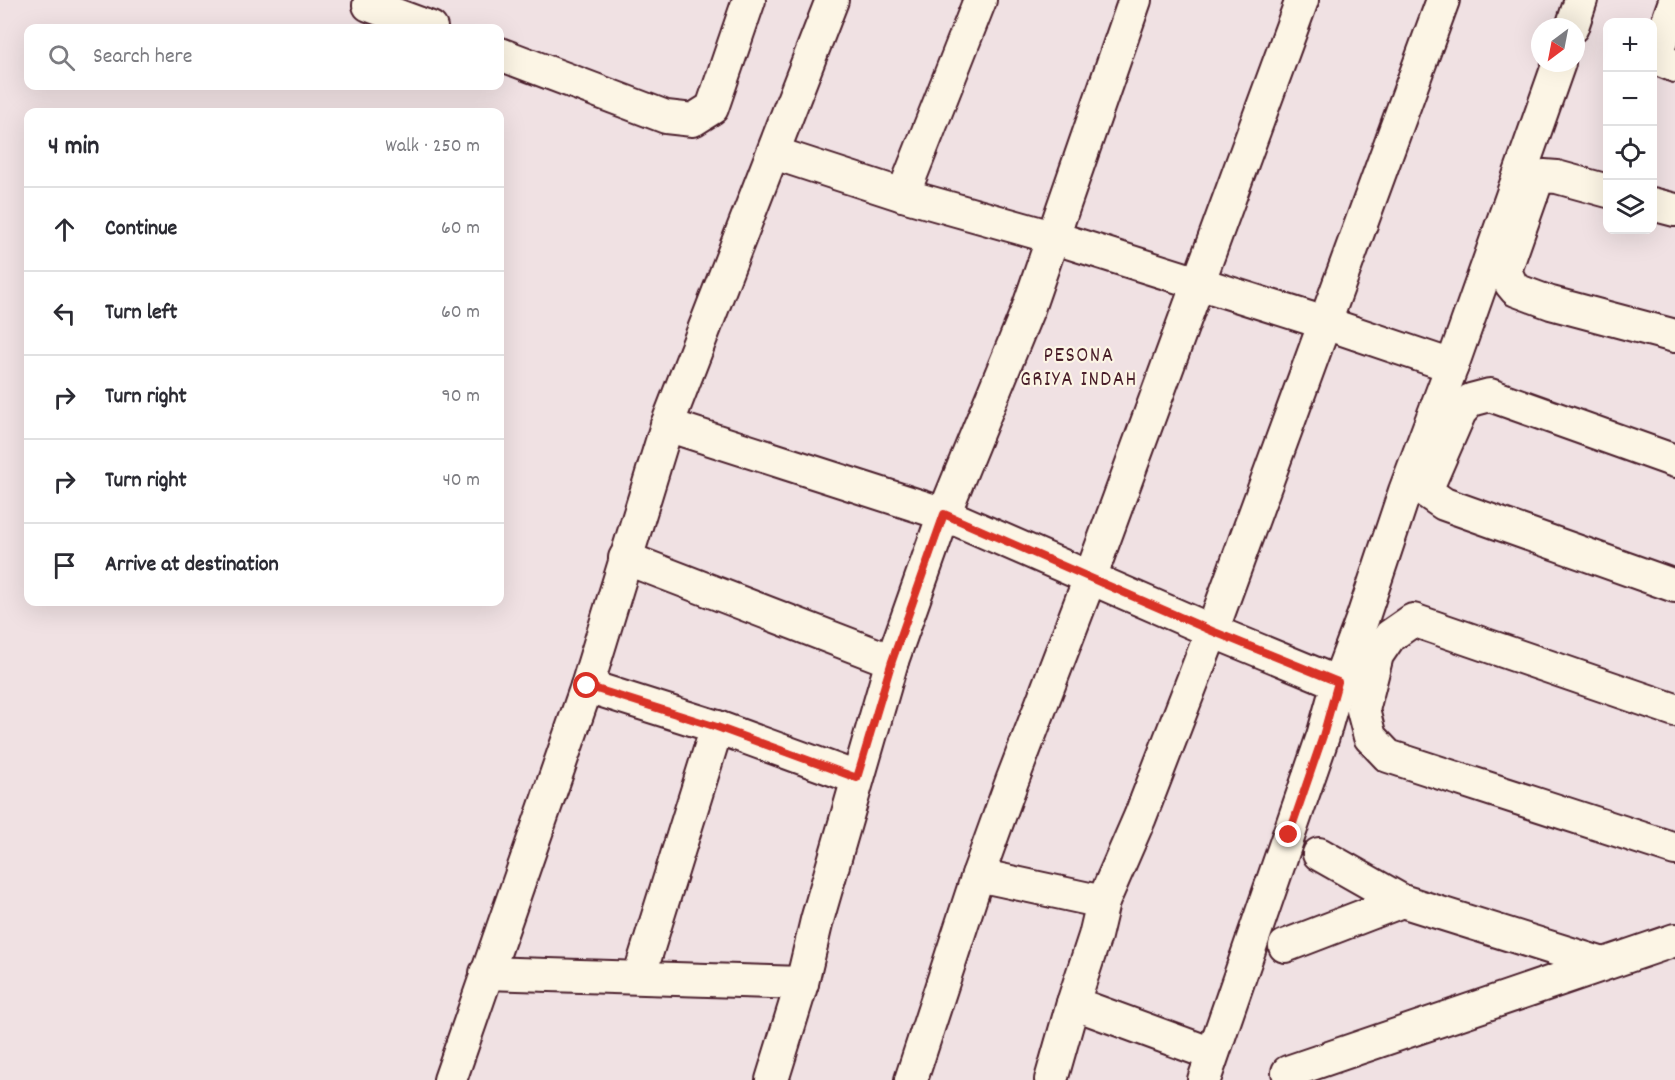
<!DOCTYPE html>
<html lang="en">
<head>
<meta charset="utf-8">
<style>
  :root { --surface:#fff; --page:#f2f2f3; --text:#2b2b33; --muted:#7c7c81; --line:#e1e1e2 }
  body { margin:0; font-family:Dekko,sans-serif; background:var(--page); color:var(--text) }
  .controls { position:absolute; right:18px; top:18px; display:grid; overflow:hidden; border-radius:12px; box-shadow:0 6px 24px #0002 }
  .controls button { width:54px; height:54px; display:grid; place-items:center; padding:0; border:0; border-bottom:2px solid var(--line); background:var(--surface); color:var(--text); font:30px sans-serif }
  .compass { position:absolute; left:1531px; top:18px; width:54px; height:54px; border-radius:50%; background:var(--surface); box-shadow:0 6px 24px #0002; rotate:212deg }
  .stop { position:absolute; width:18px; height:18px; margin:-14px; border:4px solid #d93025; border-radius:50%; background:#fff }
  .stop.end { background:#d93025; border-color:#fff; box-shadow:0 2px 6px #0008 }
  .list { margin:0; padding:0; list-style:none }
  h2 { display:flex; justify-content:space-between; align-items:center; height:78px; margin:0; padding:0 24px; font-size:26px }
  h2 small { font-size:20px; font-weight:400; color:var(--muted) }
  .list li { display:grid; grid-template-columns:39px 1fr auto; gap:18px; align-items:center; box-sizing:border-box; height:84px; padding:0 24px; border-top:2px solid var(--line) }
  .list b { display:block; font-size:22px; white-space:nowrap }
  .list em { font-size:20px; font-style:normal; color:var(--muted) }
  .icon { flex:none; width:33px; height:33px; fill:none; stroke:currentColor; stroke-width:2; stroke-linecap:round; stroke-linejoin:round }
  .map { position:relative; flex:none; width:1675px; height:1080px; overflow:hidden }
  .search { position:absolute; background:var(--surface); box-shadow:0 6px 24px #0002; left:24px; top:24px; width:480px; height:66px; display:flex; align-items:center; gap:15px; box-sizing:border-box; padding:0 21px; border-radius:12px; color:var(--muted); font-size:22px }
  .panel { position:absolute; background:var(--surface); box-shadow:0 6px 24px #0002; left:24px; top:108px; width:480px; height:498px; border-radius:12px }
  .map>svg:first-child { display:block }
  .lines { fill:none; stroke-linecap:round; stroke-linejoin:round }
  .street-casing { stroke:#4a1f2b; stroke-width:36 }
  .street { stroke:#fcf5e5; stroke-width:32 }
  .route { stroke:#d93025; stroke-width:8 }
  .labels { text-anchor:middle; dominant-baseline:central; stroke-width:4.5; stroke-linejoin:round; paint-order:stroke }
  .neighbourhood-label { font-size:21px; letter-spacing:1.5px; fill:#4a1f2b; stroke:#fcf5e5 }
</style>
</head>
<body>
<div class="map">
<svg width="1675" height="1080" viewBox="0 0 1675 1080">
  <rect width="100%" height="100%" fill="#f0e1e3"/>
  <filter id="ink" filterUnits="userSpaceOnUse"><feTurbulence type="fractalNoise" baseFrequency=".0167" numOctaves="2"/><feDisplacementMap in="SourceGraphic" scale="12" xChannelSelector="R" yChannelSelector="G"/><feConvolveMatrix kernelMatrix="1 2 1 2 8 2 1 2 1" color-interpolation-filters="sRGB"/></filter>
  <g filter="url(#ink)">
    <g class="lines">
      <!-- street casing -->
      <g class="street-casing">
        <g id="street">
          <path d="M1675,1L1655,58L1675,66"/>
          <path d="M369,5L431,28"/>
          <path d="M1572,27L1581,0"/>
          <path d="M500,54L666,117L693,120L712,108L749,0"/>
          <path d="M774,153L903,195L1052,237L1325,323L1452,366"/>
          <path d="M1608,191L1557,177L1544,176L1536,183L1505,271L1511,284L1516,290L1551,303L1675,336"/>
          <path d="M903,195L980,0"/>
          <path d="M1652,204L1675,210"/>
          <path d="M667,425L944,514L1212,631L1338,683"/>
          <path d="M1675,461L1490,395L1471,400L1460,412L1430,481L1428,493L1444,504L1675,586"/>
          <path d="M625,558L892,661"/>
          <path d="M587,686L717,727L857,778"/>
          <path d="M1675,710L1413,620L1390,636L1377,655L1363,710L1370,737L1388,756L1675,849"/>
          <path d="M1319,854L1402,901L1603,964"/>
          <path d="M978,875L1103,902"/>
          <path d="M1285,946L1402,901"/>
          <path d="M486,973L802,983"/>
          <path d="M639,977L717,727"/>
          <path d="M1212,1054L1073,1003L1095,936L1103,902L1140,817L1212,631L1443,0"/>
          <path d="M1288,1072L1675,940"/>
          <path d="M450,1080L587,686L667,425L832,0"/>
          <path d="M772,1080L802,983L817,920L892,661L944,514L1028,309L1135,0"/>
          <path d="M911,1080L978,875L1012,781L1090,578L1302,0"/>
          <path d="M1051,1080L1073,1003"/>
          <path d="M1204,1080L1323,736L1338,683L1363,617L1405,491L1452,366L1559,63"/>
        </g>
      </g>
      <!-- street -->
      <use href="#street" class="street"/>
    </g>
  </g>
  <g class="lines" filter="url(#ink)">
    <!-- route -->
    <path class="route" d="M587,686L717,727L857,778L892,661L944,514L1212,631L1338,682L1323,736L1289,835"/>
  </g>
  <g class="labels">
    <!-- neighbourhood labels -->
    <g class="neighbourhood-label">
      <text x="1079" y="357">PESONA<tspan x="1079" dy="24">GRIYA INDAH</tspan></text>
    </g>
  </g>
</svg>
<div class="controls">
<button>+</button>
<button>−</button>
<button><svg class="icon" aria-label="locate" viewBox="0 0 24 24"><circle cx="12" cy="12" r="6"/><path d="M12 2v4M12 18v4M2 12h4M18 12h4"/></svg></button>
<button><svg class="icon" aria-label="layers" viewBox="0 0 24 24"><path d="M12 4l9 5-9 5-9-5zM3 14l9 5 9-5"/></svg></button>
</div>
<svg class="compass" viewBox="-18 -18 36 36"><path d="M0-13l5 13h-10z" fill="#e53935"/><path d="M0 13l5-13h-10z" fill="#7c7c81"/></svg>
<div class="stop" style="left:587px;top:686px"></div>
<div class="stop end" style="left:1289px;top:835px"></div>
<div class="search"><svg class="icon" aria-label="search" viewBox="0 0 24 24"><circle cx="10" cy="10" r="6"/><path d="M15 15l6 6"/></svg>Search here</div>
<section class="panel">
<h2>4 min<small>Walk · 250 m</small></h2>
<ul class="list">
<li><svg class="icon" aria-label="ahead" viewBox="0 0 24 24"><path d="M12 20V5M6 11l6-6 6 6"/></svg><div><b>Continue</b></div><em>60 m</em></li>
<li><svg class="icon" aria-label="left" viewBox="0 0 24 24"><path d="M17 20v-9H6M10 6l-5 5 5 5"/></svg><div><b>Turn left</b></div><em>60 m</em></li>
<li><svg class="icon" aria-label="right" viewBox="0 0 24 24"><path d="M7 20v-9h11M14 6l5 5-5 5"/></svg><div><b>Turn right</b></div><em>90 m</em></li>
<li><svg class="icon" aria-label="right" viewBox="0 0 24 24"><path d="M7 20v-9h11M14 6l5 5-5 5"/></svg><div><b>Turn right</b></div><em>40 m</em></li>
<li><svg class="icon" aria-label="arrive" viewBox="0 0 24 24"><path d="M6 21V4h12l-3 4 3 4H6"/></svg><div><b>Arrive at destination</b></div></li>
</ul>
</section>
</div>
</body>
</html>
